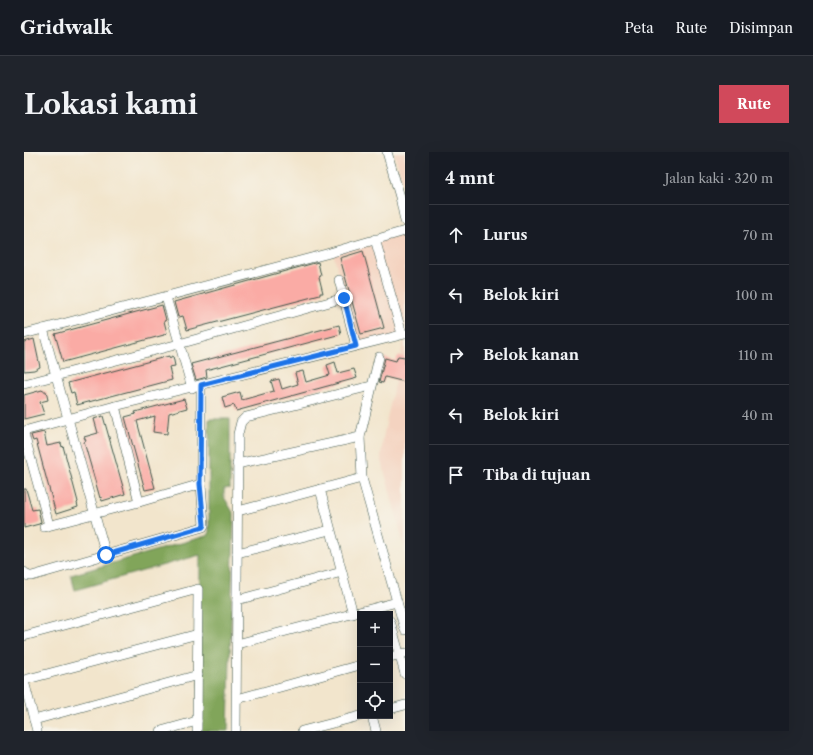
<!DOCTYPE html>
<html lang="id">
<head>
<meta charset="utf-8">
<style>
  :root { --surface:#171b24; --page:#20242c; --text:#f1f3f6; --muted:#9ea1a6; --line:#363941; --accent:#d1495b }
  body { margin:0; font-family:"Libre Caslon Text",serif; background:var(--page); color:var(--text) }
  .controls { position:absolute; right:12px; bottom:12px; display:grid; overflow:hidden; border-radius:0px; box-shadow:0 4px 16px #0002 }
  .controls button { width:36px; height:36px; display:grid; place-items:center; padding:0; border:0; border-bottom:1px solid var(--line); background:var(--surface); color:var(--text); font:20px sans-serif }
  .stop { position:absolute; width:12px; height:12px; margin:-9px; border:3px solid #1a73e8; border-radius:50%; background:#fff }
  .stop.end { background:#1a73e8; border-color:#fff; box-shadow:0 1px 4px #0008 }
  .list { margin:0; padding:0; list-style:none }
  h2 { display:flex; justify-content:space-between; align-items:center; height:52px; margin:0; padding:0 16px; font-size:17px }
  h2 small { font-size:13px; font-weight:400; color:var(--muted) }
  .list li { display:grid; grid-template-columns:26px 1fr auto; gap:12px; align-items:center; box-sizing:border-box; height:60px; padding:0 16px; border-top:1px solid var(--line) }
  .list b { display:block; font-size:15px; white-space:nowrap }
  .list em { font-size:13px; font-style:normal; color:var(--muted) }
  .icon { flex:none; width:22px; height:22px; fill:none; stroke:currentColor; stroke-width:2; stroke-linecap:round; stroke-linejoin:round }
  .map { position:relative; flex:none; width:381px; height:579px; overflow:hidden; border-radius:0px }
  header { display:flex; align-items:center; gap:24px; box-sizing:border-box; height:56px; padding:0 20px; background:var(--surface); border-bottom:1px solid var(--line) }
  header strong { font-size:19px }
  nav { display:flex; gap:22px; margin-inline-start:auto; font-size:14px }
  .intro { display:flex; align-items:center; justify-content:space-between; box-sizing:border-box; height:96px; padding:0 24px }
  h1 { margin:0; font-size:28px }
  .button { padding:10px 18px; border-radius:0px; background:var(--accent); color:#fff; font-size:14px; font-weight:700 }
  main { display:flex; gap:24px; padding:0 24px }
  aside { flex:1; background:var(--surface); border-radius:0px; box-shadow:0 4px 16px #0002 }
  .map>svg:first-child { display:block }
  .built { fill:#f4d3c0 }
  .forest { fill:#81a55a; stroke:#507147 }
  .building { fill:#faaba5 }
  .lines { fill:none; stroke-linecap:round; stroke-linejoin:round }
  .minor-casing { stroke:#3f564b; stroke-width:10 }
  .minor { stroke:#fff; stroke-width:9 }
  .route { stroke:#1a73e8; stroke-width:5 }
</style>
</head>
<body>
<header>
<strong>Gridwalk</strong>
<nav><a>Peta</a><a>Rute</a><a>Disimpan</a></nav>
</header>
<div class="intro"><h1>Lokasi kami</h1><a class="button">Rute</a></div>
<main>
<div class="map">
<svg width="381" height="579" viewBox="0 0 381 579">
  <rect width="100%" height="100%" fill="#f7f3e8"/>
  <filter id="ink" filterUnits="userSpaceOnUse"><feTurbulence type="fractalNoise" baseFrequency=".025" numOctaves="2"/><feDisplacementMap in="SourceGraphic" scale="8" xChannelSelector="R" yChannelSelector="G"/><feConvolveMatrix kernelMatrix="1 2 1 2 8 2 1 2 1" color-interpolation-filters="sRGB"/></filter>
  <filter id="wash" filterUnits="userSpaceOnUse"><feTurbulence type="fractalNoise" baseFrequency=".012" numOctaves="4" result="noise"/><feDisplacementMap in="SourceGraphic" scale="16" xChannelSelector="R" yChannelSelector="G"/><feGaussianBlur stdDeviation="0.9" result="paint"/><feColorMatrix in="noise" values="0 0 0 0 0 0 0 0 0 0 0 0 0 0 0 0 0 1.4 0 .05"/><feComposite in="paint" operator="in"/></filter>
  <g filter="url(#wash)">
    <rect width="100%" height="100%" fill="#f2e5cc"/>
    <!-- built -->
    <g class="built">
      <path d="M370,0H381V39Z"/>
      <path d="M381,81V182L334,195L309,100Z"/>
      <path d="M381,182V397L357,306L359,286Z"/>
    </g>
    <!-- forest -->
    <path class="forest" d="M185,267H206V336L200,337V345L210,362L204,579H175L176,403L51,438L47,423L185,383Z"/>
    <g id="blocks">
      <!-- building -->
      <g class="building">
        <path d="M339,99L360,176L337,182L316,106Z"/>
        <path d="M294,110L297,124L295,125L299,141H296V143L163,178L159,164L154,165L150,150Z"/>
        <path d="M138,153L142,168L140,169L143,181L140,182V183L39,210L31,182Z"/>
        <path d="M315,173L317,182L182,218L183,225L172,228L167,212Z"/>
        <path d="M10,187L16,215L10,218L0,219V190Z"/>
        <path d="M145,204V206L149,204L151,214L145,215L148,228L53,253L50,240L47,241L44,231Z"/>
        <path d="M374,204L381,205V230L361,225L359,231L355,230L361,206L372,209Z"/>
        <path d="M311,210L314,221L330,217L333,226L212,259L210,253L201,256L198,245L216,240L218,248L250,239L247,229L255,227L258,237L274,232L271,221L279,219L282,230L306,223L303,213Z"/>
        <path d="M18,238L19,239H22L24,248L16,250L20,262L0,267V243Z"/>
        <path d="M160,247L163,256L145,261L143,282L129,280L131,264L113,269L131,336L121,338L101,265L112,262L111,260Z"/>
        <path d="M79,264L101,342L78,349L77,345L76,346L60,290L62,289L60,285L74,281L70,267Z"/>
        <path d="M20,280L23,294L37,291L38,295L39,294L54,350L53,351L54,355L32,362L12,288L9,289L7,283Z"/>
        <path d="M0,337H2L8,358L14,357L17,370L15,372L0,376Z"/>
      </g>
    </g>
  </g>
  <g filter="url(#ink)">
    <use href="#blocks" fill-opacity="0" stroke="#3f564b" stroke-width="1"/>
    <g class="lines">
      <!-- minor casing -->
      <g class="minor-casing">
        <g id="minor">
          <path d="M363,0L376,45L381,69"/>
          <path d="M351,87L378,182"/>
          <path d="M315,128L332,194"/>
          <path d="M142,145L168,236"/>
          <path d="M19,177L82,403"/>
          <path d="M0,182L302,102L381,79"/>
          <path d="M355,205L336,285L338,326L381,478"/>
          <path d="M0,232L155,192L320,146"/>
          <path d="M91,254L115,350"/>
          <path d="M0,279L91,254L381,182"/>
          <path d="M0,282L25,373"/>
          <path d="M213,312L336,285"/>
          <path d="M177,332V233"/>
          <path d="M296,337L329,462"/>
          <path d="M214,359L338,326"/>
          <path d="M213,401L306,378"/>
          <path d="M0,420L4,424H8L179,375L180,373L177,332L115,350L20,375"/>
          <path d="M213,448L318,420"/>
          <path d="M366,469L381,522"/>
          <path d="M0,484L174,437L173,579"/>
          <path d="M213,492L373,450"/>
          <path d="M366,505L381,501"/>
          <path d="M0,528L174,482"/>
          <path d="M0,529L13,579"/>
          <path d="M213,547L336,513"/>
          <path d="M366,557L381,553"/>
          <path d="M348,564L352,579"/>
          <path d="M10,568L174,523"/>
          <path d="M137,579L173,569"/>
          <path d="M212,579L214,282L217,270L222,265L347,234"/>
          <path d="M278,579L336,564"/>
        </g>
      </g>
      <!-- minor -->
      <use href="#minor" class="minor"/>
    </g>
  </g>
  <g class="lines" filter="url(#ink)">
    <!-- route -->
    <path class="route" d="M82,403L179,375L180,373L176,332L177,233L332,194L320,146"/>
  </g>
</svg>
<div class="controls">
<button>+</button>
<button>−</button>
<button><svg class="icon" aria-label="locate" viewBox="0 0 24 24"><circle cx="12" cy="12" r="6"/><path d="M12 2v4M12 18v4M2 12h4M18 12h4"/></svg></button>
</div>
<div class="stop" style="left:82px;top:403px"></div>
<div class="stop end" style="left:320px;top:146px"></div>
</div>
<aside>
<h2>4 mnt<small>Jalan kaki · 320 m</small></h2>
<ul class="list">
<li><svg class="icon" aria-label="ahead" viewBox="0 0 24 24"><path d="M12 20V5M6 11l6-6 6 6"/></svg><div><b>Lurus</b></div><em>70 m</em></li>
<li><svg class="icon" aria-label="left" viewBox="0 0 24 24"><path d="M17 20v-9H6M10 6l-5 5 5 5"/></svg><div><b>Belok kiri</b></div><em>100 m</em></li>
<li><svg class="icon" aria-label="right" viewBox="0 0 24 24"><path d="M7 20v-9h11M14 6l5 5-5 5"/></svg><div><b>Belok kanan</b></div><em>110 m</em></li>
<li><svg class="icon" aria-label="left" viewBox="0 0 24 24"><path d="M17 20v-9H6M10 6l-5 5 5 5"/></svg><div><b>Belok kiri</b></div><em>40 m</em></li>
<li><svg class="icon" aria-label="arrive" viewBox="0 0 24 24"><path d="M6 21V4h12l-3 4 3 4H6"/></svg><div><b>Tiba di tujuan</b></div></li>
</ul>
</aside>
</main>
</body>
</html>
